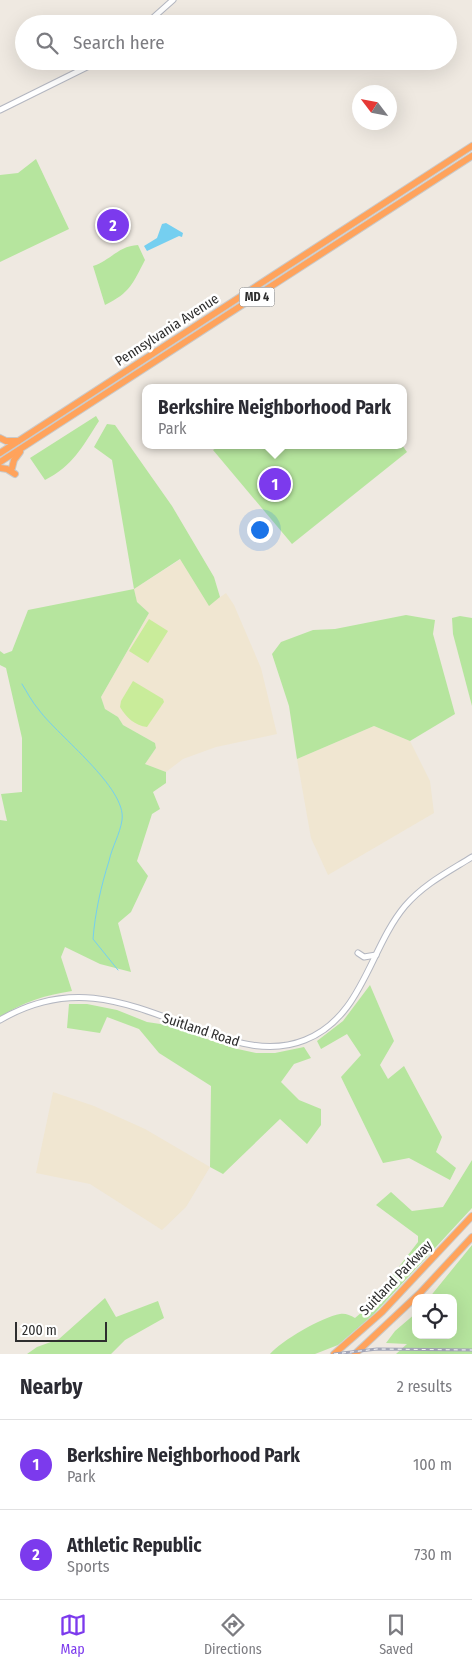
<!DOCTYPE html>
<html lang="en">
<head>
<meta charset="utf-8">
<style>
  :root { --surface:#fff; --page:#f7f7f7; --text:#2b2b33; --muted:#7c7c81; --line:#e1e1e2; --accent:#7c3aed }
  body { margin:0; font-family:"Fira Sans Condensed",sans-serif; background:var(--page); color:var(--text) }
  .controls { position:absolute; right:15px; bottom:15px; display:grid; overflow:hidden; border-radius:10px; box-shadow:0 5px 20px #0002 }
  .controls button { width:45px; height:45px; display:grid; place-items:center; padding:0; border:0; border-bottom:1px solid var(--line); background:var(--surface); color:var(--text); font:25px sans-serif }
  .compass { position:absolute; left:352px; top:85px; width:45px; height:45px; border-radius:50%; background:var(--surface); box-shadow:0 5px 20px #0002; rotate:302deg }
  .scale { position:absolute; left:15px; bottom:12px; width:92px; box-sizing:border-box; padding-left:5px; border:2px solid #2e2e2e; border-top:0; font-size:14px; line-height:18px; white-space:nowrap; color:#2e2e2e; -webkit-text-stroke:4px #fff; paint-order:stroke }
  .you { position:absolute; left:259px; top:529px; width:18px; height:18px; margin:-12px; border:4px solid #fff; border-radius:50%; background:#1a73e8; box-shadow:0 0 0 8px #1a73e833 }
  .badge { display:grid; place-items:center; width:32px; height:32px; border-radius:50%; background:var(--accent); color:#fff; font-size:16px; font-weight:700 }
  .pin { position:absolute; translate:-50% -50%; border:2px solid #fff; box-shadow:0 1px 5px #0006 }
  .popup { position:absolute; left:142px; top:384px; width:265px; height:65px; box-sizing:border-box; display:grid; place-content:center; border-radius:10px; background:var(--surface); filter:drop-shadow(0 1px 4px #0005); font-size:16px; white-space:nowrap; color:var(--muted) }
  .popup b { font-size:19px; color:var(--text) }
  .popup::after { content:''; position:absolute; left:50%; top:100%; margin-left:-10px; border:10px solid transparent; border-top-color:var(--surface) }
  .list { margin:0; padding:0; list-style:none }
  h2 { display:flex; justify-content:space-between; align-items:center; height:65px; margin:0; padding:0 20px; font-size:21px }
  h2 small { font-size:16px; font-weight:400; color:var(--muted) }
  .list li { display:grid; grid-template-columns:32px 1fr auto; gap:15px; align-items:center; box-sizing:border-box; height:90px; padding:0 20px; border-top:1px solid var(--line) }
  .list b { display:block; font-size:19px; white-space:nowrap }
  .list p { margin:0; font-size:16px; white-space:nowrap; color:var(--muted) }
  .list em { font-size:16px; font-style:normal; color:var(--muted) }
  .icon { flex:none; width:28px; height:28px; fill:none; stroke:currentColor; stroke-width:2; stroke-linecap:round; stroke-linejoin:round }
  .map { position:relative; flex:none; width:472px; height:1354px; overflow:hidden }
  .search { position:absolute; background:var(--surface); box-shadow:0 5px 20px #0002; left:15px; right:15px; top:15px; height:55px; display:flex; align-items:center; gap:12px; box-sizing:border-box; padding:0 18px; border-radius:28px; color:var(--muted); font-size:19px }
  .sheet { height:245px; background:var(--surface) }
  nav { display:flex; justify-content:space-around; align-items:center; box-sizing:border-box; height:70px; border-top:1px solid var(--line); background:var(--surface); font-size:14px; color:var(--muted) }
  nav a { display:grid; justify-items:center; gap:2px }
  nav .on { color:var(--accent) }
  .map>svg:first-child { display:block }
  .education { fill:#f0e6d1 }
  .green { fill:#b6e59e }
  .pitch { fill:#c9ec9a }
  .water { fill:#75cff0 }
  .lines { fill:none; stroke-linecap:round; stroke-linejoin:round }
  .stream { stroke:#75cff0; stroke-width:1 }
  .secondary-casing { stroke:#b4b7c1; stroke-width:7 }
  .highway-casing { stroke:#c9c9c9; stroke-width:8 }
  .secondary { stroke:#fff; stroke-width:5 }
  .highway { stroke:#ffa35c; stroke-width:6 }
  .rail-casing { stroke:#a3a6b8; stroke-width:3 }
  .rail { stroke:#fff; stroke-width:1; stroke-dasharray:4; stroke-linecap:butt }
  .labels { text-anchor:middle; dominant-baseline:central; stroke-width:5; stroke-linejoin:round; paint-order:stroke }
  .shield { fill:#fff; stroke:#6d6d6d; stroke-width:1 }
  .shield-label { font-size:12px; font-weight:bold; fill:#2e2e2e }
  .street-label { font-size:14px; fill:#2e2e2e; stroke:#fff }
</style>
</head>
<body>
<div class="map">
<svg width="472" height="1354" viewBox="0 0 472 1354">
  <rect width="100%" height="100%" fill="#efe9e1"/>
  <!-- education -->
  <g class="education">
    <path d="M181,559L209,605L226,593L234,605L261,668L277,734L216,747L183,759L166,772L145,764L156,748L155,743L123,725L118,717L105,709L101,697L149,613L137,602L134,589Z"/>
    <path d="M374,726L410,741L430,781L434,813L328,875L311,838L297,759Z"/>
    <path d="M53,1092L94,1106L145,1129L210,1167L186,1207L162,1230L90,1184L36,1173Z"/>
  </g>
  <!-- green -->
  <g class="green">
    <path d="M36,159L69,229L0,262V175L18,173Z"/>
    <path d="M138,245L145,260C133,283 130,293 105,305L93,266C110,261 118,246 138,245Z"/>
    <path d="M96,416L99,421C82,447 73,466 45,480L30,458Z"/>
    <path d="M107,424L115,425L172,506L214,577L220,597L209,606L180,559L134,589L137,602L149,613L101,697L105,709L118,717L123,725L155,743L156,748L145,764L166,772V783L153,792L160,809L152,814L137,861L148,876L131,912L118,923L131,972L100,964L65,947L61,957L72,991C45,995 23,1002 0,1017V820L7,821L1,794L22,792V738L6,668L0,665V651L4,654L12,651L28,610L134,589L112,460L94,447Z"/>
    <path d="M221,445H310L311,448L318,445H402L407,452L292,544L213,450Z"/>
    <path d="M406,615L435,620L433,634L455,714L410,741L374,726L297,759L289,706L272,654L281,642L313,630L335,629Z"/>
    <path d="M460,616L472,618V706L453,634L452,618Z"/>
    <path d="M370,985L394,1041L380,1065L388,1079L404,1066L442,1137L436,1152L456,1168L450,1180L409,1158L383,1163L341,1077L361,1055L347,1034L321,1049L317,1041L343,1021Z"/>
    <path d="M69,1004H87L117,1010L147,1022L167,1025L233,1048L256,1053H275L304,1047L311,1058L294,1064L281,1082L299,1100L321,1109V1125L307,1144L280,1119L223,1174L210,1167L211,1086L159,1053L139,1029L107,1017L100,1033L67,1028Z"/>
    <path d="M472,1160V1208L374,1314L338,1345L315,1354H270C281,1341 322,1317 340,1314C345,1313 350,1315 355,1318L368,1307L418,1242V1236L376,1205L391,1192L412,1211L443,1207Z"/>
    <path d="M472,1245V1354H396L407,1344L386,1343L395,1331L416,1313V1335H453V1298H429Z"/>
    <path d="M105,1298L116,1317L158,1301L164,1318L125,1340L111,1354H27L37,1347L59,1339Z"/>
  </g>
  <!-- pitch -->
  <g class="pitch">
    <path d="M149,619L168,631L148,663L129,651Z"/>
    <path d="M133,681L163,699L164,702L147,727C135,726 126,717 120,707L121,701Z"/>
  </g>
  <!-- water -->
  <path class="water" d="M166,223L183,233L182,237L179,236L147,251L144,246L157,238L162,224Z"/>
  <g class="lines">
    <!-- stream -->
    <path class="stream" d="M22,684C27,692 32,702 39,710C58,736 127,788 122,820C120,834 112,847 109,861C101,886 95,913 93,939L118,970"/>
    <!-- secondary casing -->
    <g class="secondary-casing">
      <g id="secondary">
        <path d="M146,24L173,0"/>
        <path d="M0,110L99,61"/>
        <path d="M358,953L364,957L376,955"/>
        <path d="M0,1020C74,977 129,1004 202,1031C236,1043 270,1054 305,1040C363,1017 369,949 405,906C424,884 448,872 472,857"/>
      </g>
    </g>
    <!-- highway casing -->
    <g class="highway-casing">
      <g id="highway">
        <path d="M0,438L6,441H18"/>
        <path d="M0,453L472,146"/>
        <path d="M0,462L472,156"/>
        <path d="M0,468L7,469L15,474"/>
        <path d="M12,468L14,460L20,452"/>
        <path d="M334,1354L382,1312L472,1216"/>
        <path d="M355,1354L420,1293L472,1237"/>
      </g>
    </g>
    <!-- secondary -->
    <use href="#secondary" class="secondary"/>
    <!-- highway -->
    <use href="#highway" class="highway"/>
    <!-- rail casing -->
    <g class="rail-casing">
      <path id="rail" d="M334,1354L377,1349L472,1350"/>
    </g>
    <!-- rail -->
    <use href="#rail" class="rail"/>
  </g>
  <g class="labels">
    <!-- shield labels -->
    <rect class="shield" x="239.5" y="287.5" width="35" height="19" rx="4"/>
    <g class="shield-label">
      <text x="257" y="297">MD 4</text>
    </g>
    <!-- street labels -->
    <g class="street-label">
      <text transform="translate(167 330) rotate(-33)">Pennsylvania Avenue</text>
      <text transform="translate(201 1030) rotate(18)">Suitland Road</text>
      <text transform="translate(396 1278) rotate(-46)">Suitland Parkway</text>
    </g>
  </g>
</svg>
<div class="controls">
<button><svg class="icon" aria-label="locate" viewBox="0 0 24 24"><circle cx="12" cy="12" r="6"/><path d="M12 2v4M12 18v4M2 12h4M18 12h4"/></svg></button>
</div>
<svg class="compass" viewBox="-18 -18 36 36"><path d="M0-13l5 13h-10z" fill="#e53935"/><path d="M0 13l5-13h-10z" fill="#7c7c81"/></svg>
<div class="scale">200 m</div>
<div class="you"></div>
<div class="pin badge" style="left:275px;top:484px">1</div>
<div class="popup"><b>Berkshire Neighborhood Park</b>Park</div>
<div class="pin badge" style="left:113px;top:225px">2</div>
<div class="search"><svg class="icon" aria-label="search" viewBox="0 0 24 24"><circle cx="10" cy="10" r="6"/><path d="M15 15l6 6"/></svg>Search here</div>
</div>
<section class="sheet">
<h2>Nearby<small>2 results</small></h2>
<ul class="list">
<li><span class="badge">1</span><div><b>Berkshire Neighborhood Park</b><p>Park</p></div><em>100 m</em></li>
<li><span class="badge">2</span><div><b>Athletic Republic</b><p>Sports</p></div><em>730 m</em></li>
</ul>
</section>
<nav>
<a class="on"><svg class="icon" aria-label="map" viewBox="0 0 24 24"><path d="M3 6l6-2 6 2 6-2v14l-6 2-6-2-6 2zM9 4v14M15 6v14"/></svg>Map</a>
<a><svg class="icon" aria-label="directions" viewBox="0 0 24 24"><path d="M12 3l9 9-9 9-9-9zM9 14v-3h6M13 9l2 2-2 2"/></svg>Directions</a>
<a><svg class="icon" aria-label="saved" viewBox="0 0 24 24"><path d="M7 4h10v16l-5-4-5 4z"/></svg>Saved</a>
</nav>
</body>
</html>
